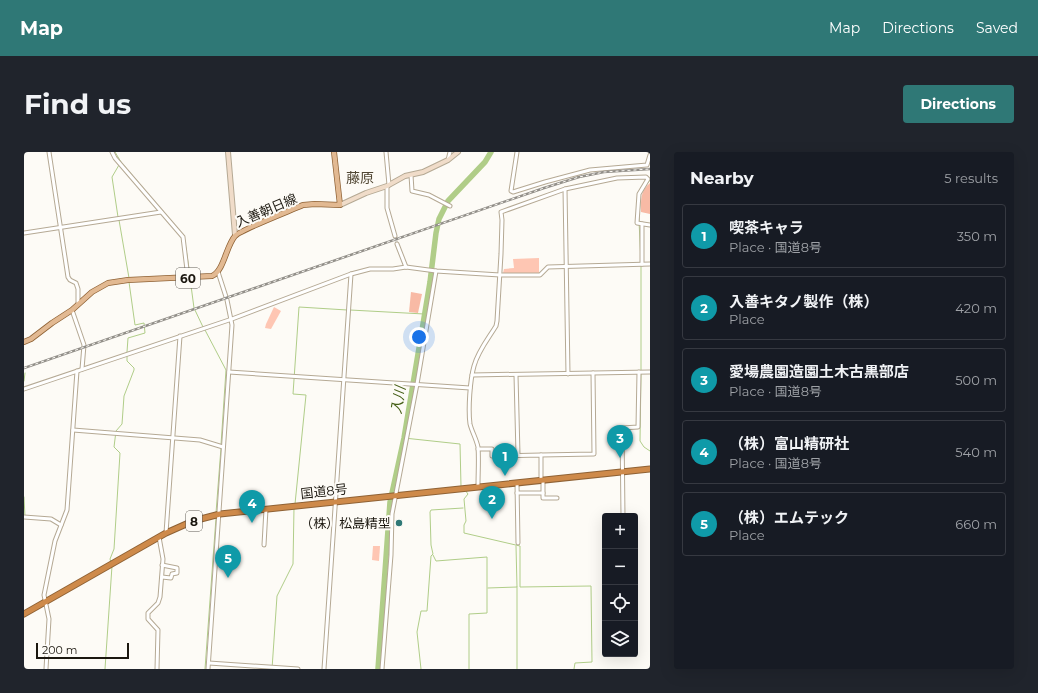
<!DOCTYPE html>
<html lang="en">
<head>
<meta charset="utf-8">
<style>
  :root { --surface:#171b24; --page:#20242c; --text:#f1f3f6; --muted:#9ea1a6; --line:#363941; --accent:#2f7876 }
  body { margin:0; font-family:Montserrat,"Noto Sans JP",sans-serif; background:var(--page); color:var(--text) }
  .controls { position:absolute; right:12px; bottom:12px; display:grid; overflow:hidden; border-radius:4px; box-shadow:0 4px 16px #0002 }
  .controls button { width:36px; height:36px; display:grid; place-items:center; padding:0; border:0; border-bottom:1px solid var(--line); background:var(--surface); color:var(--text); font:20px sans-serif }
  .scale { position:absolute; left:12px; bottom:10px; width:93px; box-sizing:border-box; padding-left:4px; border:2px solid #1b170f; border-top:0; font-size:11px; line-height:14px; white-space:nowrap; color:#1b170f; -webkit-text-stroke:3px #fdfbf6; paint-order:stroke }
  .you { position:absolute; left:395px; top:185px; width:14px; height:14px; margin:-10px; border:3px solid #fff; border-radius:50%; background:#1a73e8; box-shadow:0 0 0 6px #1a73e833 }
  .badge { display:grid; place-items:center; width:26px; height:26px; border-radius:50%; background:var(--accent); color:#fff; font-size:13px; font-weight:700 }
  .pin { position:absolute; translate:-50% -33px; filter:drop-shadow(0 1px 2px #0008) }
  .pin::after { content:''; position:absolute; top:21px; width:14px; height:12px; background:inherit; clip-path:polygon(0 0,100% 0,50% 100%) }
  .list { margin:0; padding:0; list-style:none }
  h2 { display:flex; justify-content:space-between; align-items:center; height:52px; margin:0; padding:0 16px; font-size:17px }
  h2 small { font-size:13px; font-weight:400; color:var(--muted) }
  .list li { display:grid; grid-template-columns:26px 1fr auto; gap:12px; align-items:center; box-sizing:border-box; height:64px; margin:0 8px 8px; padding:0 8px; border:1px solid var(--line); border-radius:4px }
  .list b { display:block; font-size:15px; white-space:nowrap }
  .list p { margin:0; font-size:13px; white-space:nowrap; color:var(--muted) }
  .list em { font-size:13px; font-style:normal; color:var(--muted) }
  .icon { flex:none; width:22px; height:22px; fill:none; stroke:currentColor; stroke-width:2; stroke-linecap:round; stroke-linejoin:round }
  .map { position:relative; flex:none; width:626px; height:517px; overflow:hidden; border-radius:4px }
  header { display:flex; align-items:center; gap:24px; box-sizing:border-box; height:56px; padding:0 20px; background:var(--accent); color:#fff }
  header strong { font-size:19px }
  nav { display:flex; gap:22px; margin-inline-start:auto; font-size:14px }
  .intro { display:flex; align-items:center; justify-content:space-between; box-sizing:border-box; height:96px; padding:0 24px }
  h1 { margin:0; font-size:28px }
  .button { padding:10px 18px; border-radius:4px; background:var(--accent); color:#fff; font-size:14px; font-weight:700 }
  main { display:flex; gap:24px; padding:0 24px }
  aside { flex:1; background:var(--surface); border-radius:4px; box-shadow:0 4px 16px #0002 }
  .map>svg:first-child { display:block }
  .green { fill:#fec6b3 }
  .forest { fill:#f8baa5 }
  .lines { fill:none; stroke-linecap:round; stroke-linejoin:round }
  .stream { stroke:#b0cd88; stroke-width:1 }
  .river { stroke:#b0cd88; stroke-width:5.5 }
  .street-tunnel { stroke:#dbd9d3; stroke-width:3; stroke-dasharray:3 1.5; stroke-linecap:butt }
  .street-casing { stroke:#b5a994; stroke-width:5 }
  .secondary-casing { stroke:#b5a994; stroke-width:6 }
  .primary-casing { stroke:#8f6235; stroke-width:6 }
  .highway-casing { stroke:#8f6235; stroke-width:7 }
  .street { stroke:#fff; stroke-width:3 }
  .secondary { stroke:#f0dcc9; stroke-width:4 }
  .primary { stroke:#e2b992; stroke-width:4.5 }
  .highway { stroke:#ce8a4a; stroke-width:5 }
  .rail-casing { stroke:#928f89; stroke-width:2.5 }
  .rail { stroke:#fdfbf6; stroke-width:1; stroke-dasharray:3; stroke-linecap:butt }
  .poi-dot { fill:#2f7876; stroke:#fdfbf6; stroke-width:1.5 }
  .labels { text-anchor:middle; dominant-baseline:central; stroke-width:4; stroke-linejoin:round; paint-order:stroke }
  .shield { fill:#fdfbf6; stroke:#5f5b54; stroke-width:1 }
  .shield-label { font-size:12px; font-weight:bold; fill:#1b170f }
  .street-label { font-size:13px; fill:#1b170f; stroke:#fdfbf6 }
  .poi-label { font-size:13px; fill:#1b170f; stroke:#fdfbf6; text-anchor:end }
  .neighbourhood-label { font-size:14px; fill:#514734; stroke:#fdfbf6 }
  .water-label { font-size:14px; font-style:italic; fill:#455f16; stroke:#fdfbf6 }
</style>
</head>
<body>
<header>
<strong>Map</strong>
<nav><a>Map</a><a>Directions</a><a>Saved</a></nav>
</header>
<div class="intro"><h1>Find us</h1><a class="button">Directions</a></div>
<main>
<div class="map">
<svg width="626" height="517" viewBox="0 0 626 517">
  <rect width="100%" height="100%" fill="#fdfbf6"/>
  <!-- green -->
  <g class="green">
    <path d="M515,106V121H479L480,117L490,116L489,107Z"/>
    <path d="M250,155L257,159L247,177L241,176L242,172Z"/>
    <path d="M349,394H356L355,409L348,408Z"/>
  </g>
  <!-- forest -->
  <g class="forest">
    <path d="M626,31V62L617,60C617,48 616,39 626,31Z"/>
    <path d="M387,140L398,142L394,161L385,160Z"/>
  </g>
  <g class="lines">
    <!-- stream -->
    <g class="stream">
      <path d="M91,0L97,10L160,84L166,123"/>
      <path d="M623,32L626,28"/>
      <path d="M616,48L615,69L617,110"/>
      <path d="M94,65L88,25L95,13"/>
      <path d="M95,68L105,126"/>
      <path d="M166,126L170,156L179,175"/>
      <path d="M326,158L400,162"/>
      <path d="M181,178L202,218L197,293"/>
      <path d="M103,200L104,186L121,181L120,171L111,173L105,130"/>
      <path d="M617,218V114"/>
      <path d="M617,222L616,289L620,295L626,299"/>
      <path d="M0,229L1,221"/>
      <path d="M380,286L436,292L437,334"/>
      <path d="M441,338L444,342L440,347L442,369L440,373V381L496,394V435L567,434L568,510L551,511L550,517"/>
      <path d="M0,345L1,365"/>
      <path d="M271,352L282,243L269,242L275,155L323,158"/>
      <path d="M192,361L197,296"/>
      <path d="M409,403L412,409L463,405V461L445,462V517"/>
      <path d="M87,411L86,407L90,397L96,301L90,295L92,279L98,272L100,244L110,218V216L103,209V204"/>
      <path d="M493,435V517"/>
      <path d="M464,436L493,435L492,394"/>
      <path d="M81,517L88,414"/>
      <path d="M181,517L192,366"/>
      <path d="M248,517L253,444L269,412L270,356"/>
      <path d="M397,517L393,480L397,459H403L407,404L409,402L407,393L406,360L407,358L439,356"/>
    </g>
    <!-- river -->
    <path class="river" d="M354,517L366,350L380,286L406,130L412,81L415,67L424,49L461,10L467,0"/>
    <!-- street-tunnel -->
    <path class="street-tunnel" d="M371,84L373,92"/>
    <!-- street casing -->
    <g class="street-casing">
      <g id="street">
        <path d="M25,0L44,125L46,128L52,131L54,137V152"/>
        <path d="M88,0L91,6L159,85L164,126"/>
        <path d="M362,0L365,33"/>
        <path d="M493,0L487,39L489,40L521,30L566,18L623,13L626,3"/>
        <path d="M424,8L426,0"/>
        <path d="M387,23L388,39L405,43L426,54"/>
        <path d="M363,34V56L371,84"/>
        <path d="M541,37L544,222"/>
        <path d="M618,72V112"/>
        <path d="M0,81L137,60"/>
        <path d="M373,92L382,115"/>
        <path d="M48,158L60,193L58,217"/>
        <path d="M205,220L446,236"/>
        <path d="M448,223L626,220"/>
        <path d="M492,223L494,303"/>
        <path d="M0,237L208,167L327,122L346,117H369L382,115L412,119L476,123H516L524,115L626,112"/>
        <path d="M49,278L176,288L199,295"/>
        <path d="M454,297H468V304L517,303V328"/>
        <path d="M517,303L570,302L569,221"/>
        <path d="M493,331L494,391"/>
        <path d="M454,334C454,321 455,307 454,295C452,286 448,280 446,272C444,257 446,228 450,214C454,199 464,187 472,174L473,169L477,102L478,68L477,60L541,37L593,26L622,25L624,27L615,42L613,71L626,73"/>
        <path d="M493,341H519V328"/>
        <path d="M519,341V346H533"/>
        <path d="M599,364L598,276L614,275L615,220"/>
        <path d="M0,365L27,367L37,373"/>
        <path d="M142,381L156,184"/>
        <path d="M240,393L242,357"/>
        <path d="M138,425L147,426L148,422L153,421V416L138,413"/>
        <path d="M185,511L274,517"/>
        <path d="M22,517L25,467L20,443L31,389L43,358L53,219"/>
        <path d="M133,517L134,478L124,467V461L134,451L136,445L139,407L135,385"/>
        <path d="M184,517L208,173L203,148L194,120"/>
        <path d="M300,517L327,122"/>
        <path d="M358,517L367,403L368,362L393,232L412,119"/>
      </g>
    </g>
    <!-- secondary casing -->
    <g class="secondary-casing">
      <g id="secondary">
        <path d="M204,0L211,83"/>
        <path d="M316,53L342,41L363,34L381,24L399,20L424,8L434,0"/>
      </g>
    </g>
    <!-- primary casing -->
    <g class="primary-casing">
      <path id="primary" d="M0,190L7,187L28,171L48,158L68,140L84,131L104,128L188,124C200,119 202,94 211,84C216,78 268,58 279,53L291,52L316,53L310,0"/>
    </g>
    <!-- highway casing -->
    <g class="highway-casing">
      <path id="highway" d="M0,462L142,381L169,369L196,362L626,317"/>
    </g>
    <!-- street -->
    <use href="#street" class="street"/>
    <!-- secondary -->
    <use href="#secondary" class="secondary"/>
    <!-- primary -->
    <use href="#primary" class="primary"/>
    <!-- highway -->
    <use href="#highway" class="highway"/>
    <!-- rail casing -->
    <g class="rail-casing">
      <path id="rail" d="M0,216L520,36L555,25L580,20L626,17"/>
    </g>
    <!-- rail -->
    <use href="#rail" class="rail"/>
  </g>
  <!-- markers -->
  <circle class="poi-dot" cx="375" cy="371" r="4"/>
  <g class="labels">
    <!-- shield labels -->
    <g class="shield">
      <rect x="152" y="116" width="24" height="20" rx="3"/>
      <rect x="162" y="359" width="16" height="20" rx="3"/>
    </g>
    <g class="shield-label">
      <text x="164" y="126">60</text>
      <text x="170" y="369">8</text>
    </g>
    <!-- street labels -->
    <g class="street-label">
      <text transform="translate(242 58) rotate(-23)">入善朝日線</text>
      <text transform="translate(300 339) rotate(-6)">国道8号</text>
    </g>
    <!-- poi labels -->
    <g class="poi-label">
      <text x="367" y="371">（株）松島精型</text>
    </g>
    <!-- neighbourhood labels -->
    <g class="neighbourhood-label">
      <text x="336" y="26">藤原</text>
    </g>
    <!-- water labels -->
    <g class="water-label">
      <text transform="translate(374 248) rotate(-81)">入川</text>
    </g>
  </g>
</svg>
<div class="controls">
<button>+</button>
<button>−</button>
<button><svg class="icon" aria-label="locate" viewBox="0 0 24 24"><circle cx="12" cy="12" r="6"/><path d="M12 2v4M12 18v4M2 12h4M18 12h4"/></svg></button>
<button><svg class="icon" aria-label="layers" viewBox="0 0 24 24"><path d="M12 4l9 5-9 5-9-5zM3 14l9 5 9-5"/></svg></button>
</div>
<div class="scale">200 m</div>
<div class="you"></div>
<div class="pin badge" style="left:481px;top:324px;background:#0f9aa8">1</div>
<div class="pin badge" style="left:468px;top:367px;background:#0f9aa8">2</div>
<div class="pin badge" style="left:596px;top:306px;background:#0f9aa8">3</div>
<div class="pin badge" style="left:228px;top:371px;background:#0f9aa8">4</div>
<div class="pin badge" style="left:204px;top:426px;background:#0f9aa8">5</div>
</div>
<aside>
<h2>Nearby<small>5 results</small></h2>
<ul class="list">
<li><span class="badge" style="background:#0f9aa8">1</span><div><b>喫茶キャラ</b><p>Place · 国道8号</p></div><em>350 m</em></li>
<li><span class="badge" style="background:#0f9aa8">2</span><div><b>入善キタノ製作（株）</b><p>Place</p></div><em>420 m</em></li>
<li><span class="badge" style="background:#0f9aa8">3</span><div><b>愛場農園造園土木古黒部店</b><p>Place · 国道8号</p></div><em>500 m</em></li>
<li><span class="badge" style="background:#0f9aa8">4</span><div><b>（株）富山精研社</b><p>Place · 国道8号</p></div><em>540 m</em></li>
<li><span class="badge" style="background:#0f9aa8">5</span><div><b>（株）エムテック</b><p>Place</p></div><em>660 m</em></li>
</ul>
</aside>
</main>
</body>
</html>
